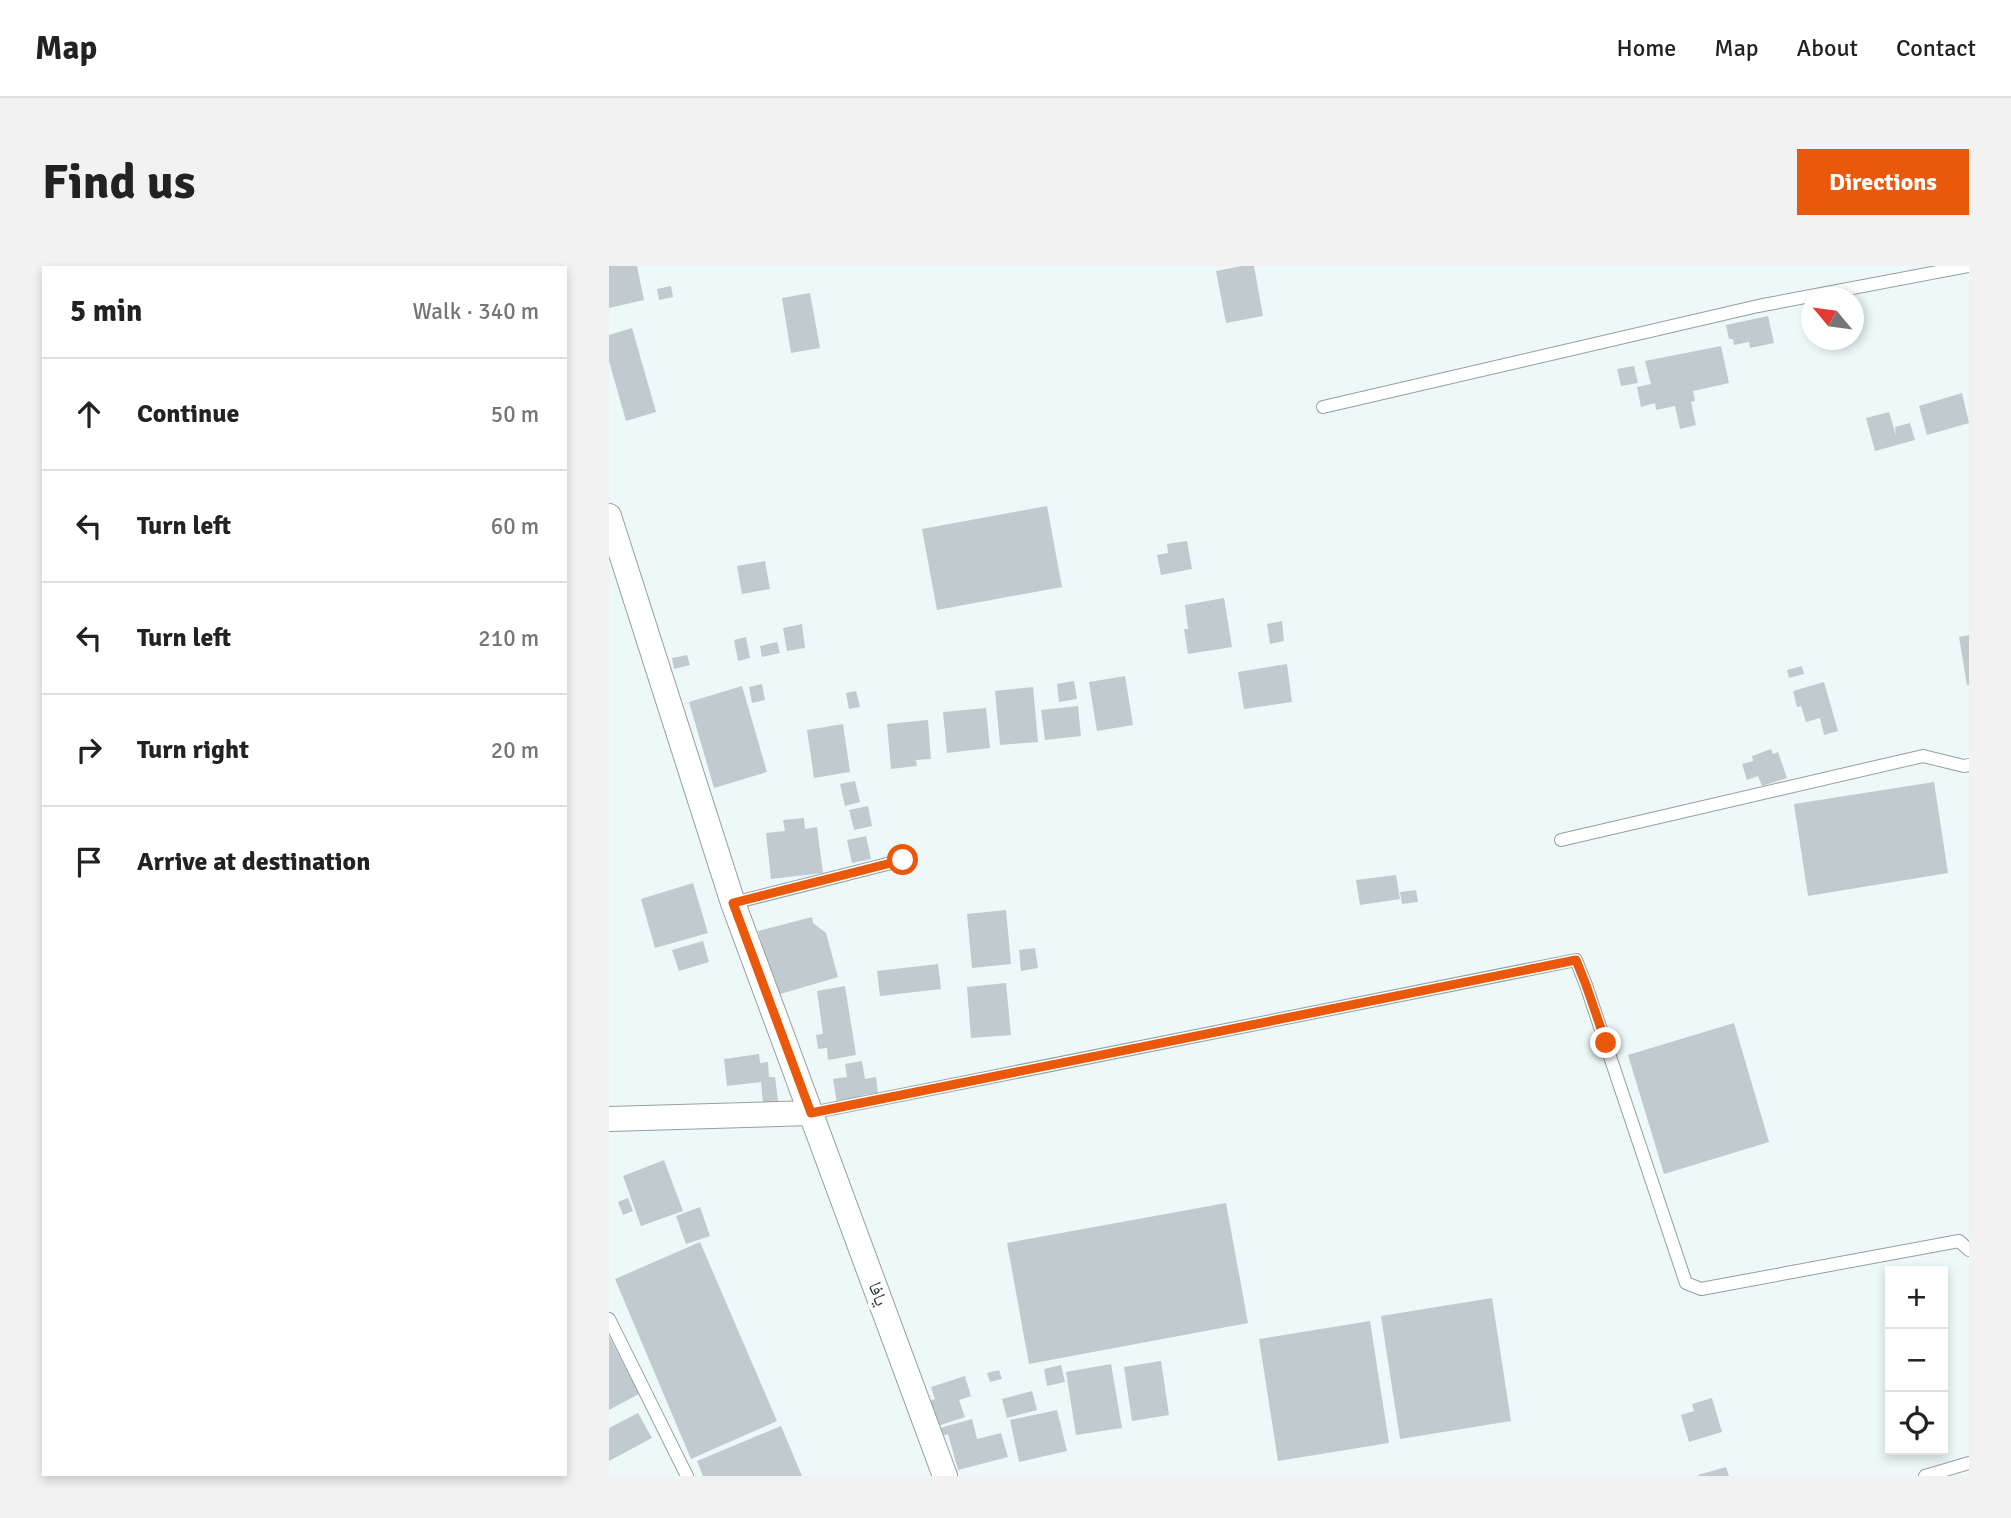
<!DOCTYPE html>
<html lang="en">
<head>
<meta charset="utf-8">
<style>
  :root { --surface:#fff; --page:#f2f2f2; --text:#222; --muted:#767676; --line:#e0e0e0; --accent:#ea580c }
  body { margin:0; font-family:Signika,"Noto Naskh Arabic",sans-serif; background:var(--page); color:var(--text) }
  .controls { position:absolute; right:21px; bottom:21px; display:grid; overflow:hidden; border-radius:0px; box-shadow:0 4px 10px #0003 }
  .controls button { width:63px; height:63px; display:grid; place-items:center; padding:0; border:0; border-bottom:2px solid var(--line); background:var(--surface); color:var(--text); font:35px sans-serif }
  .compass { position:absolute; left:1192px; top:21px; width:63px; height:63px; border-radius:50%; background:var(--surface); box-shadow:0 4px 10px #0003; rotate:299deg }
  .stop { position:absolute; width:21px; height:21px; margin:-16px; border:5px solid #ea580c; border-radius:50%; background:#fff }
  .stop.end { background:#ea580c; border-color:#fff; box-shadow:0 2px 7px #0008 }
  .list { margin:0; padding:0; list-style:none }
  h2 { display:flex; justify-content:space-between; align-items:center; height:91px; margin:0; padding:0 28px; font-size:30px }
  h2 small { font-size:23px; font-weight:400; color:var(--muted) }
  .list li { display:grid; grid-template-columns:46px 1fr auto; gap:21px; align-items:center; box-sizing:border-box; height:112px; padding:0 28px; border-top:2px solid var(--line) }
  .list b { display:block; font-size:26px; white-space:nowrap }
  .list em { font-size:23px; font-style:normal; color:var(--muted) }
  .icon { flex:none; width:38px; height:38px; fill:none; stroke:currentColor; stroke-width:2; stroke-linecap:round; stroke-linejoin:round }
  .map { position:relative; flex:none; width:1360px; height:1210px; overflow:hidden; border-radius:0px }
  header { display:flex; align-items:center; gap:42px; box-sizing:border-box; height:98px; padding:0 35px; background:var(--surface); border-bottom:2px solid var(--line) }
  header strong { font-size:33px }
  nav { display:flex; gap:38px; margin-inline-start:auto; font-size:24px }
  .intro { display:flex; align-items:center; justify-content:space-between; box-sizing:border-box; height:168px; padding:0 42px }
  h1 { margin:0; font-size:49px }
  .button { padding:18px 32px; border-radius:0px; background:var(--accent); color:#fff; font-size:24px; font-weight:700 }
  main { display:flex; gap:42px; padding:0 42px }
  aside { flex:1; background:var(--surface); border-radius:0px; box-shadow:0 4px 10px #0003 }
  .map>svg:first-child { display:block }
  .building { fill:#c1cacf }
  .lines { fill:none; stroke-linecap:round; stroke-linejoin:round }
  .service-casing { stroke:#949f9f; stroke-width:14 }
  .minor-casing { stroke:#949f9f; stroke-width:26 }
  .service { stroke:#fff; stroke-width:12 }
  .minor { stroke:#fff; stroke-width:24 }
  .route { stroke:#ea580c; stroke-width:9 }
  .labels { text-anchor:middle; dominant-baseline:central; stroke-width:7; stroke-linejoin:round; paint-order:stroke }
  .street-label { font-size:19px; fill:#343939; stroke:#fff }
</style>
</head>
<body>
<header>
<strong>Map</strong>
<nav><a>Home</a><a>Map</a><a>About</a><a>Contact</a></nav>
</header>
<div class="intro"><h1>Find us</h1><a class="button">Directions</a></div>
<main>
<aside>
<h2>5 min<small>Walk · 340 m</small></h2>
<ul class="list">
<li><svg class="icon" aria-label="ahead" viewBox="0 0 24 24"><path d="M12 20V5M6 11l6-6 6 6"/></svg><div><b>Continue</b></div><em>50 m</em></li>
<li><svg class="icon" aria-label="left" viewBox="0 0 24 24"><path d="M17 20v-9H6M10 6l-5 5 5 5"/></svg><div><b>Turn left</b></div><em>60 m</em></li>
<li><svg class="icon" aria-label="left" viewBox="0 0 24 24"><path d="M17 20v-9H6M10 6l-5 5 5 5"/></svg><div><b>Turn left</b></div><em>210 m</em></li>
<li><svg class="icon" aria-label="right" viewBox="0 0 24 24"><path d="M7 20v-9h11M14 6l5 5-5 5"/></svg><div><b>Turn right</b></div><em>20 m</em></li>
<li><svg class="icon" aria-label="arrive" viewBox="0 0 24 24"><path d="M6 21V4h12l-3 4 3 4H6"/></svg><div><b>Arrive at destination</b></div></li>
</ul>
</aside>
<div class="map">
<svg width="1360" height="1210" viewBox="0 0 1360 1210">
  <rect width="100%" height="100%" fill="#edf9f9"/>
  <!-- building -->
  <g class="building">
    <path d="M0,0H28L35,34L0,42Z"/>
    <path d="M633,0H645L654,50L617,57L607,5Z"/>
    <path d="M62,20L64,31L50,34L48,23Z"/>
    <path d="M201,27L211,82L182,87L173,32Z"/>
    <path d="M1159,50L1165,77L1141,82L1140,76L1125,79L1124,73H1120L1117,59Z"/>
    <path d="M23,62L47,146L17,155L0,95V69Z"/>
    <path d="M1112,80L1120,117L1084,125L1086,135L1082,136L1087,159L1071,163L1066,140L1047,144L1046,137L1032,141L1028,121L1042,118L1036,95Z"/>
    <path d="M1025,100L1029,117L1012,120L1008,103Z"/>
    <path d="M1353,127L1360,157L1318,169L1310,140Z"/>
    <path d="M1280,146L1287,170L1286,161L1301,157L1306,174L1266,185L1257,152Z"/>
    <path d="M438,240L453,321L328,344L313,263Z"/>
    <path d="M578,275L583,303L552,309L548,289L559,287L558,278Z"/>
    <path d="M156,295L161,323L133,328L128,300Z"/>
    <path d="M615,332L623,381L579,388L575,363H579L576,339Z"/>
    <path d="M673,355L675,375L661,378L658,358Z"/>
    <path d="M193,358L196,382L178,385L174,362Z"/>
    <path d="M1360,369V419H1358L1350,371Z"/>
    <path d="M137,371L141,392L129,395L125,374Z"/>
    <path d="M168,376L171,387L153,391L151,380Z"/>
    <path d="M78,389L81,399L65,403L63,392Z"/>
    <path d="M678,398L683,436L635,443L629,406Z"/>
    <path d="M1193,400L1195,408L1180,412L1178,404Z"/>
    <path d="M516,410L524,459L488,465L480,416Z"/>
    <path d="M465,415L468,433L450,436L448,418Z"/>
    <path d="M1215,416L1229,465L1215,469L1211,452L1197,456L1192,440L1188,441L1184,425Z"/>
    <path d="M153,418L156,434L143,437L140,421Z"/>
    <path d="M133,420L158,506L105,522L80,436Z"/>
    <path d="M424,421L429,476L391,479L386,425Z"/>
    <path d="M247,425L251,441L240,443L237,427Z"/>
    <path d="M469,440L472,470L436,474L432,444Z"/>
    <path d="M377,442L381,482L338,487L334,446Z"/>
    <path d="M319,454L322,493L307,494L308,500L282,503L278,458Z"/>
    <path d="M234,458L241,506L205,512L198,464Z"/>
    <path d="M1162,483L1164,488L1169,486L1178,512L1153,520L1149,510L1138,514L1133,498L1144,495L1143,490Z"/>
    <path d="M246,515L251,536L236,540L231,518Z"/>
    <path d="M1325,516L1339,607L1199,630L1185,538Z"/>
    <path d="M259,540L263,560L245,564L240,544Z"/>
    <path d="M195,552L196,563L208,561L214,607L162,613L157,567L176,565L174,554Z"/>
    <path d="M257,570L262,593L243,597L238,574Z"/>
    <path d="M787,609L791,633L751,639L747,614Z"/>
    <path d="M84,617L99,667L46,682L32,633Z"/>
    <path d="M807,624L809,636L793,638L791,626Z"/>
    <path d="M397,644L402,698L363,702L358,648Z"/>
    <path d="M203,651L204,657L217,667L229,711L168,729L149,665Z"/>
    <path d="M94,675L100,696L70,705L63,684Z"/>
    <path d="M426,682L429,702L412,705L410,684Z"/>
    <path d="M329,698L332,723L271,730L268,705Z"/>
    <path d="M397,717L402,769L362,772L358,721Z"/>
    <path d="M236,720L247,789L219,794L218,782L209,783L207,769L214,768L208,725Z"/>
    <path d="M1125,757L1160,876L1055,908L1019,789Z"/>
    <path d="M150,788L151,797L159,796L160,811H166L169,835L154,837L152,816L118,820L115,793Z"/>
    <path d="M253,795L256,813L267,811L269,827L253,829L254,840L229,844L224,813L238,811L236,798Z"/>
    <path d="M55,894L74,945L32,960L14,910Z"/>
    <path d="M19,932L24,945L14,949L9,936Z"/>
    <path d="M617,937L639,1057L420,1098L398,977Z"/>
    <path d="M91,941L101,970L77,978L67,950Z"/>
    <path d="M91,976L168,1155L82,1193L6,1013Z"/>
    <path d="M883,1032L902,1155L791,1173L772,1050Z"/>
    <path d="M761,1055L780,1177L669,1195L650,1073Z"/>
    <path d="M0,1070L30,1128L0,1144Z"/>
    <path d="M552,1095L560,1149L523,1155L515,1101Z"/>
    <path d="M502,1098L513,1162L467,1169L457,1106Z"/>
    <path d="M452,1099L456,1116L438,1120L435,1103Z"/>
    <path d="M390,1104L393,1113L381,1116L378,1107Z"/>
    <path d="M356,1110L362,1130L350,1134L356,1151L329,1160L318,1136L326,1133L322,1121Z"/>
    <path d="M423,1125L428,1144L398,1152L393,1133Z"/>
    <path d="M1103,1132L1113,1166L1080,1176L1072,1149L1085,1145L1083,1138Z"/>
    <path d="M448,1144L458,1185L410,1196L401,1154Z"/>
    <path d="M29,1147L43,1172L0,1195V1162Z"/>
    <path d="M363,1153L368,1173L392,1167L399,1191L349,1204L339,1168L333,1170L331,1162Z"/>
    <path d="M172,1160L193,1210H94L88,1195Z"/>
    <path d="M1117,1201L1120,1210H1089V1209Z"/>
  </g>
  <g class="lines">
    <!-- service casing -->
    <g class="service-casing">
      <g id="service">
        <path d="M714,141L1149,40L1360,0"/>
        <path d="M952,574L1314,490L1355,500L1360,499"/>
        <path d="M124,637L294,594"/>
        <path d="M202,847L967,694L977,719L1077,1017L1092,1023L1350,975L1360,984"/>
        <path d="M0,1053L78,1210"/>
        <path d="M1316,1210L1360,1197"/>
      </g>
    </g>
    <!-- minor casing -->
    <g class="minor-casing">
      <g id="minor">
        <path d="M0,250L124,637L336,1210"/>
        <path d="M0,853L202,847"/>
      </g>
    </g>
    <!-- service -->
    <use href="#service" class="service"/>
    <!-- minor -->
    <use href="#minor" class="minor"/>
  </g>
  <g class="lines">
    <!-- route -->
    <path class="route" d="M294,594L124,637L202,847L967,694L977,719L997,777"/>
  </g>
  <g class="labels">
    <!-- street labels -->
    <g class="street-label">
      <text transform="translate(269 1028) rotate(70)">يافا</text>
    </g>
  </g>
</svg>
<div class="controls">
<button>+</button>
<button>−</button>
<button><svg class="icon" aria-label="locate" viewBox="0 0 24 24"><circle cx="12" cy="12" r="6"/><path d="M12 2v4M12 18v4M2 12h4M18 12h4"/></svg></button>
</div>
<svg class="compass" viewBox="-18 -18 36 36"><path d="M0-13l5 13h-10z" fill="#e53935"/><path d="M0 13l5-13h-10z" fill="#767676"/></svg>
<div class="stop" style="left:294px;top:594px"></div>
<div class="stop end" style="left:997px;top:777px"></div>
</div>
</main>
</body>
</html>
